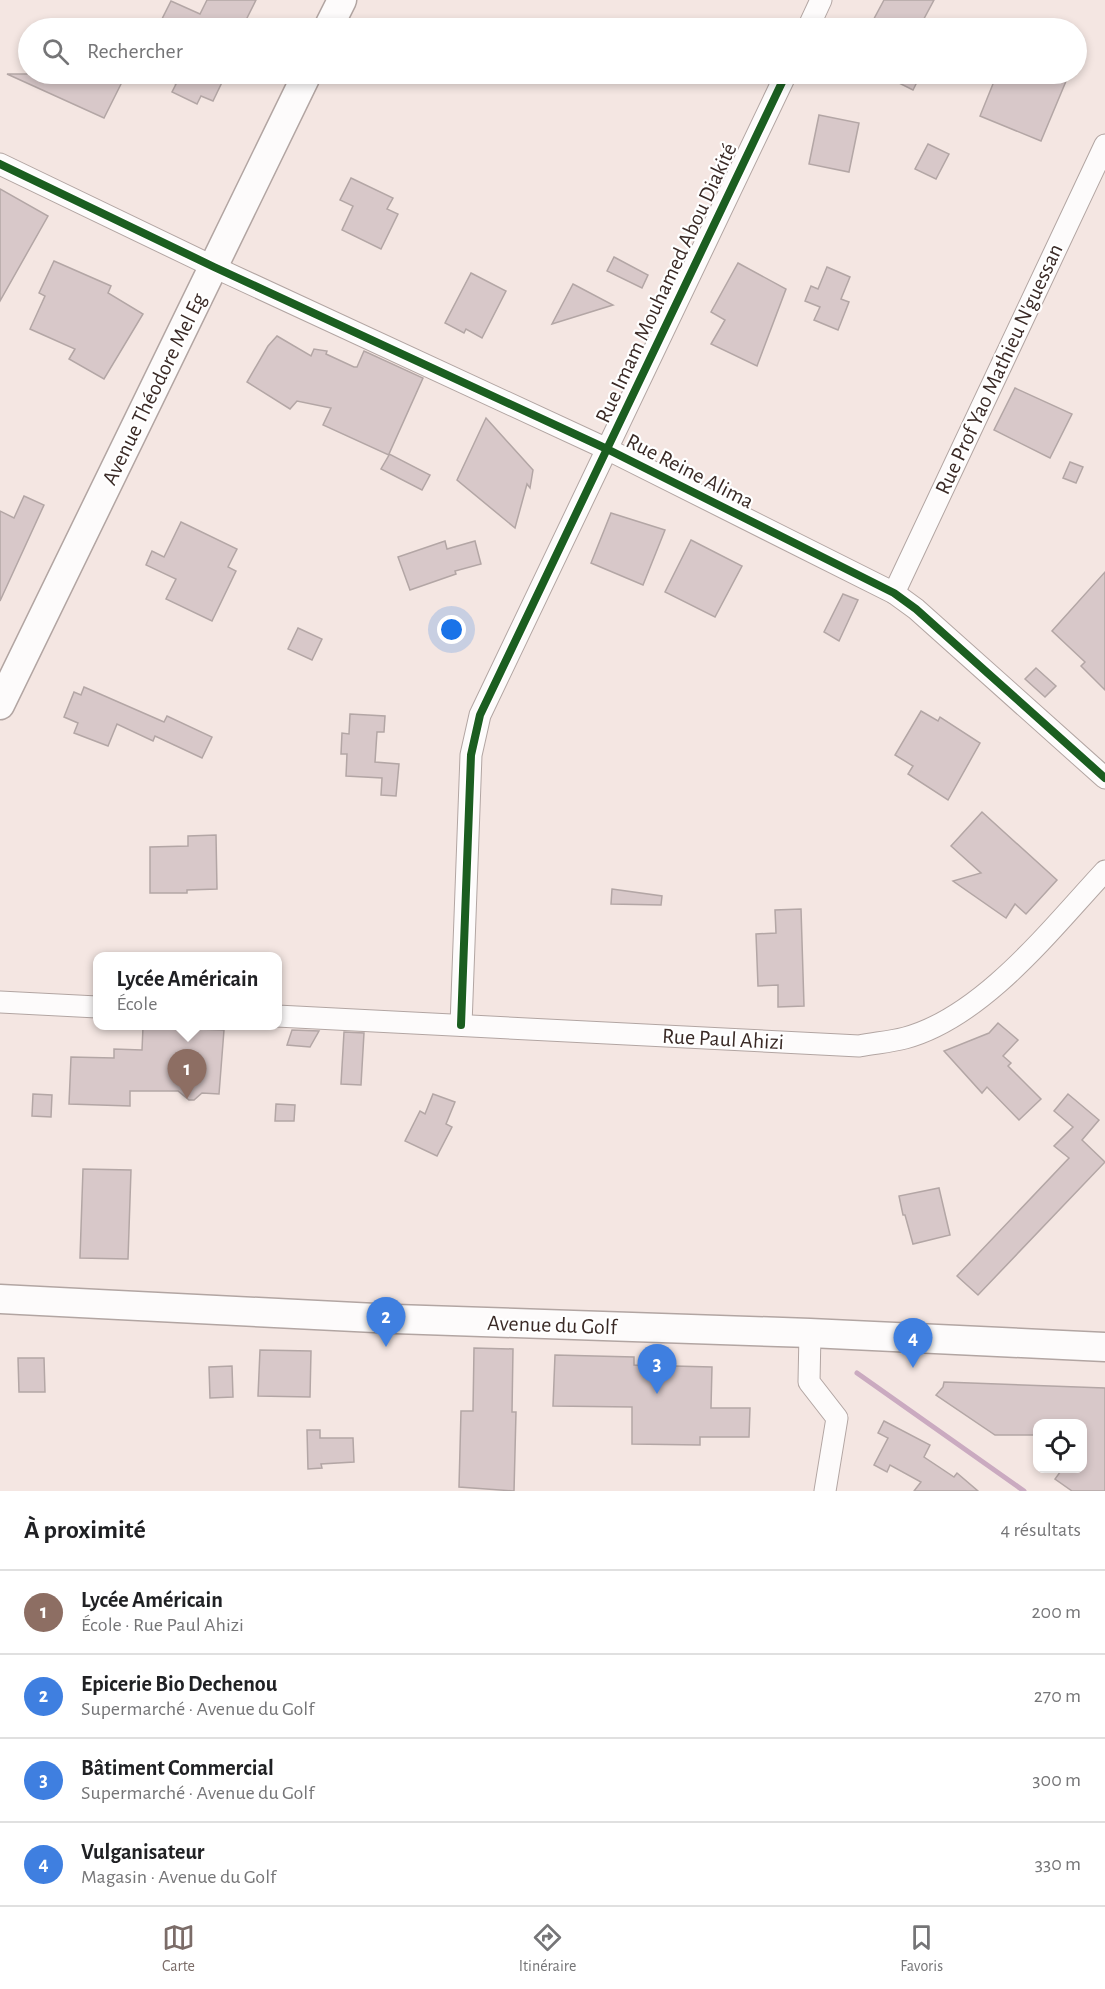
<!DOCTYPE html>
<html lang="fr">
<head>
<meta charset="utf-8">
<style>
  :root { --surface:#fff; --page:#f6f6f6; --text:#202124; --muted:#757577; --line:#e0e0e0; --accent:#7b6c68 }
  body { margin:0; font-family:"Alegreya Sans",sans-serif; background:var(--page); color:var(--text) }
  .controls { position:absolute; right:18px; bottom:18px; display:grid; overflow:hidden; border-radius:12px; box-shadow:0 3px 9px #0003 }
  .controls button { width:54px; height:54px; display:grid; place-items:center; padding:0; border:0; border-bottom:2px solid var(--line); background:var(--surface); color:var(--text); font:30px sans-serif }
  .you { position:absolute; left:452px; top:630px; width:21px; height:21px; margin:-15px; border:4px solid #fff; border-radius:50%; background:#1a73e8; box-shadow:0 0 0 9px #1a73e833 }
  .badge { display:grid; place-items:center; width:39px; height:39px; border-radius:50%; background:var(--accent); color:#fff; font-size:20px; font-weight:700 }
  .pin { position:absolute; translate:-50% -50px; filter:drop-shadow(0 2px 3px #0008) }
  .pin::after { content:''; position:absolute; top:32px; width:21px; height:18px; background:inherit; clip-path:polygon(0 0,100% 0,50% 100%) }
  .popup { position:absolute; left:93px; top:952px; width:189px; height:78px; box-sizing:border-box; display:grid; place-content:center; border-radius:12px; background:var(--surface); filter:drop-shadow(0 2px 4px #0005); font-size:20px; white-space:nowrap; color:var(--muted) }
  .popup b { font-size:22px; color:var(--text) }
  .popup::after { content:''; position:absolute; left:50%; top:100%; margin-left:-12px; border:12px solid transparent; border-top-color:var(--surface) }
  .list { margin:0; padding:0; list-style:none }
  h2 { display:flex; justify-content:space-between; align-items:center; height:78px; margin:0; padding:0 24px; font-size:26px }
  h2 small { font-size:20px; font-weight:400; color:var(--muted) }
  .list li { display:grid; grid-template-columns:39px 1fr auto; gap:18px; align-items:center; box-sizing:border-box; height:84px; padding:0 24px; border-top:2px solid var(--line) }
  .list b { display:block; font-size:22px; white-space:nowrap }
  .list p { margin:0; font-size:20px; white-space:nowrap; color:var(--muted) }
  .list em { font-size:20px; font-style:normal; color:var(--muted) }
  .icon { flex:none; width:33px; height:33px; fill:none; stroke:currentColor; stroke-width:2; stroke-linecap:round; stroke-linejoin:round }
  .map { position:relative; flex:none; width:1105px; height:1491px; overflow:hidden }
  .search { position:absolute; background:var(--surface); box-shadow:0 3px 9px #0003; left:18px; right:18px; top:18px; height:66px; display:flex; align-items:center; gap:15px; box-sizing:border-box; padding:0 21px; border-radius:33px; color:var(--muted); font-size:22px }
  .sheet { height:414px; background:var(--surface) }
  nav { display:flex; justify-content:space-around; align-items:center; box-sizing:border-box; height:84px; border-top:2px solid var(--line); background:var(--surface); font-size:16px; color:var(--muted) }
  nav a { display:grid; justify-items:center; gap:3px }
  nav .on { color:var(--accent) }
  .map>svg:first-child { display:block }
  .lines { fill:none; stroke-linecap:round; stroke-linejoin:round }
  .stream { stroke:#caaac0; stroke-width:5 }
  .building { fill:#d8c8c9; stroke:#b3a6a5; stroke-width:1.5 }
  .minor-casing { stroke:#b2a5a2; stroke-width:23 }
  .secondary-casing { stroke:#b2a5a2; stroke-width:31 }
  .minor { stroke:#fdfbfb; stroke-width:21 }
  .secondary { stroke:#fdfbfb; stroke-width:28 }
  .cycleway-casing { stroke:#fff; stroke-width:11 }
  .cycleway { stroke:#1b5e20; stroke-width:8 }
  .labels { text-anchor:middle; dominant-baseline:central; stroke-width:4.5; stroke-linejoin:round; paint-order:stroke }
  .street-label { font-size:22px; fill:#3a2a26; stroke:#fff }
</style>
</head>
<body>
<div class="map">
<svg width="1105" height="1491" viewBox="0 0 1105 1491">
  <rect width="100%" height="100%" fill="#f4e6e2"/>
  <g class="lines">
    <!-- stream -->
    <path class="stream" d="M857,1373L1024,1491"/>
  </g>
  <!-- building -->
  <g class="building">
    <path d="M207,0H256L242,28H177L161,21L171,1L200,14Z"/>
    <path d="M884,0H934L919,28H869Z"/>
    <path d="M7,74H126L104,118Z"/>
    <path d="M153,74H226L213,101L201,96L197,104L172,92L176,84Z"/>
    <path d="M881,74H921L913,90Z"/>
    <path d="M997,74H1069L1041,141L980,116Z"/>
    <path d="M819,115L859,123L849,172L809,164Z"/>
    <path d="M928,144L949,154L936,179L915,169Z"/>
    <path d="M351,178L393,198L387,209L398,214L381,249L342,230L353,206L340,200Z"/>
    <path d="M0,189L48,216L0,301Z"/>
    <path d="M614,257L648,275L642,288L607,271Z"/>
    <path d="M54,261L111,286L108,293L143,314L104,379L69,359L75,349L30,329L45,296L39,293Z"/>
    <path d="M738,263L786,289L757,366L711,344L725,320L711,312Z"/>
    <path d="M827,267L850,277L841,299L849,302L838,330L814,320L820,307L805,301L811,286L818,289Z"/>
    <path d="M471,273L506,291L482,338L466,329L464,333L445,323Z"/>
    <path d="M573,284L613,305L552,324Z"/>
    <path d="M277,336L311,356L314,349L327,351L326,354L354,367H357L364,351L423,378L389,454L430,475L422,490L381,469L389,455L323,425L331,408L297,401L290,409L247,382L268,346Z"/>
    <path d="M1015,388L1072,414L1050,458L994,430Z"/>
    <path d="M486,418L533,470L530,488L527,484L515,528L457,480Z"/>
    <path d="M1070,462L1083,467L1076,483L1063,478Z"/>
    <path d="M24,496L44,505L0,601V511L14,518Z"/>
    <path d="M611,513L665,530L643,585L591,563Z"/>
    <path d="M181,522L237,549L228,567L236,571L212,621L166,599L176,579L146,565L152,551L164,557Z"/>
    <path d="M691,540L742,566L715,617L665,592Z"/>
    <path d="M445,541L447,549L475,541L481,564L455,571L456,574L410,590L398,557Z"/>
    <path d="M1105,572V690L1081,666L1085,662L1052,631Z"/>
    <path d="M843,594L858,600L839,641L824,632Z"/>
    <path d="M298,628L322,639L312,660L288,649Z"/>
    <path d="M1036,668L1056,686L1045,697L1025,679Z"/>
    <path d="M84,687L164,722L167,716L212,737L202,758L155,736L153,741L117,724L108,746L74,733L78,723L64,717L74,692L81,695Z"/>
    <path d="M921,711L938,721L940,717L980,743L948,800L908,774L913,766L895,755Z"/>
    <path d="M350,714L385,716L384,732H377L375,762L399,764L396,796L381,795L382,778L346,776L347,754H341L342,733L349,734Z"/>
    <path d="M982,812L1057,880L1026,914L1015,904L1006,918L953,881L981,873L951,846Z"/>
    <path d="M216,835L217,889L187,890V893H150V847L188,846V836Z"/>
    <path d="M612,889L662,896L661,905L611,904Z"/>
    <path d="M801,909L804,1006L778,1007V985L758,986L756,934L776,933L775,910Z"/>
    <path d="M998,1023L1018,1040L1003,1056L1011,1063L1008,1066L1041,1099L1019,1120L987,1087L982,1093L944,1051L989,1033Z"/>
    <path d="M143,1027L224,1030L219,1094L202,1093L194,1100H189L178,1091H130V1106L69,1104L71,1057L114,1058V1049L142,1050Z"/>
    <path d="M292,1030L319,1031L310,1047L287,1045Z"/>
    <path d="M344,1032L364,1033L361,1085L341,1084Z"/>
    <path d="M33,1094L52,1095L51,1117L32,1116Z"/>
    <path d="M433,1094L455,1102L446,1124L452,1127L437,1156L405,1141L420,1111L425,1114Z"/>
    <path d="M1068,1094L1099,1120L1082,1140L1105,1162L978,1295L957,1276L1069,1158L1054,1146L1073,1127L1054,1111Z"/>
    <path d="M276,1104L295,1105L294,1121H275Z"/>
    <path d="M83,1169L131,1170L128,1259L80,1258Z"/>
    <path d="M939,1188L950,1235L913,1244L905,1215H903L899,1196Z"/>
    <path d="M474,1348L513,1349L512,1412H516L514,1491L459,1487L461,1411H473Z"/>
    <path d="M260,1350L311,1351L310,1397L258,1396Z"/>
    <path d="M555,1355L634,1357V1365L712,1367L711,1408H750L749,1437H700V1445L632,1444V1407L553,1406Z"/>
    <path d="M18,1358H44L45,1392H19Z"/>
    <path d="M232,1366L233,1397L210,1398L209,1367Z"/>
    <path d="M944,1382L1105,1388V1491H1072L1055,1479L1063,1468H1083V1424H1038V1435H995L936,1395L943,1387Z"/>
    <path d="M884,1421L930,1445L924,1457L954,1477L957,1473L978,1491H914L921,1482L890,1465L887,1472L874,1465L888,1438L878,1433Z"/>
    <path d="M307,1430H320V1438H353L354,1462L321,1464L322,1468L308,1469Z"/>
  </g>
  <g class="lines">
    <!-- minor casing -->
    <g class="minor-casing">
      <g id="minor">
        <path d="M808,28L821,0"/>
        <path d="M0,164L214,267L607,449L894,593L916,609L1105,778"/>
        <path d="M894,593L1105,145"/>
        <path d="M0,1002L97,1007"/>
        <path d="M277,1016L859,1046C874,1043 890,1042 905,1038C983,1017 1051,929 1105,871"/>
        <path d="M461,1025L471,755L480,715L786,74"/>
        <path d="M810,1333L809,1382L837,1418L825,1491"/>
      </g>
    </g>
    <!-- secondary casing -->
    <g class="secondary-casing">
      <g id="secondary">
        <path d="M328,28L342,0"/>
        <path d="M0,705L307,74"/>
        <path d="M0,1299L395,1319L810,1333L1105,1347"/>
      </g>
    </g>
    <!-- minor -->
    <use href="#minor" class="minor"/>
    <!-- secondary -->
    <use href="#secondary" class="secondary"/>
    <!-- cycleway casing -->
    <g class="cycleway-casing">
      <g id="cycleway">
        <path d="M0,164L214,267L607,449L894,593L916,609L1105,778"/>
        <path d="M461,1025L471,755L480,715L786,74"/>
      </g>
    </g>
    <!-- cycleway -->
    <use href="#cycleway" class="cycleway"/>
  </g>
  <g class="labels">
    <!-- street labels -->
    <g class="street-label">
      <text transform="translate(666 283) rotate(-65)">Rue Imam Mouhamed Abou Diakité</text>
      <text transform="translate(999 369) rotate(-65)">Rue Prof Yao Mathieu N'guessan</text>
      <text transform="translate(154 389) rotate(-64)">Avenue Théodore Mel Eg</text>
      <text transform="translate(690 471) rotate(27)">Rue Reine Alima</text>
      <text transform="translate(723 1039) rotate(3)">Rue Paul Ahizi</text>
      <text transform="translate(552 1325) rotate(2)">Avenue du Golf</text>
    </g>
  </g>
</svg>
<div class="controls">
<button><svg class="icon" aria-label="locate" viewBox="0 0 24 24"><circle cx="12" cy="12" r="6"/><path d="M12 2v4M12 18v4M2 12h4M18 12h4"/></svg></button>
</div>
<div class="you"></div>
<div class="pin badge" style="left:187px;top:1099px;background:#8d6e63">1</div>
<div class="popup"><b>Lycée Américain</b>École</div>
<div class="pin badge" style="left:386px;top:1347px;background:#3f7fe0">2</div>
<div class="pin badge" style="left:657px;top:1394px;background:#3f7fe0">3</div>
<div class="pin badge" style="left:913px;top:1368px;background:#3f7fe0">4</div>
<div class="search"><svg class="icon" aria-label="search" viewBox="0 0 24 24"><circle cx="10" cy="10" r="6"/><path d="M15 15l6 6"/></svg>Rechercher</div>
</div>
<section class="sheet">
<h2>À proximité<small>4 résultats</small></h2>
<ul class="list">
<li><span class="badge" style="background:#8d6e63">1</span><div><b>Lycée Américain</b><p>École · Rue Paul Ahizi</p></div><em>200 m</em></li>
<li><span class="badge" style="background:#3f7fe0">2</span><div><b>Epicerie Bio Dechenou</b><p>Supermarché · Avenue du Golf</p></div><em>270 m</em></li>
<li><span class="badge" style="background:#3f7fe0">3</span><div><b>Bâtiment Commercial</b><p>Supermarché · Avenue du Golf</p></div><em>300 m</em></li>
<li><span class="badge" style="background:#3f7fe0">4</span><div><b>Vulganisateur</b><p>Magasin · Avenue du Golf</p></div><em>330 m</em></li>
</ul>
</section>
<nav>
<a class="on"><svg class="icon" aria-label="map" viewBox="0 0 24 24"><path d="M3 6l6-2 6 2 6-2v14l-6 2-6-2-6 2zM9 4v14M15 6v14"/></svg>Carte</a>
<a><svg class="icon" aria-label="directions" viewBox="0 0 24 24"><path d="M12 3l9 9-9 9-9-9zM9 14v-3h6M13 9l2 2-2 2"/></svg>Itinéraire</a>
<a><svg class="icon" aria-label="saved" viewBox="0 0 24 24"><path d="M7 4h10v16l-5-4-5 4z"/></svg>Favoris</a>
</nav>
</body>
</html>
